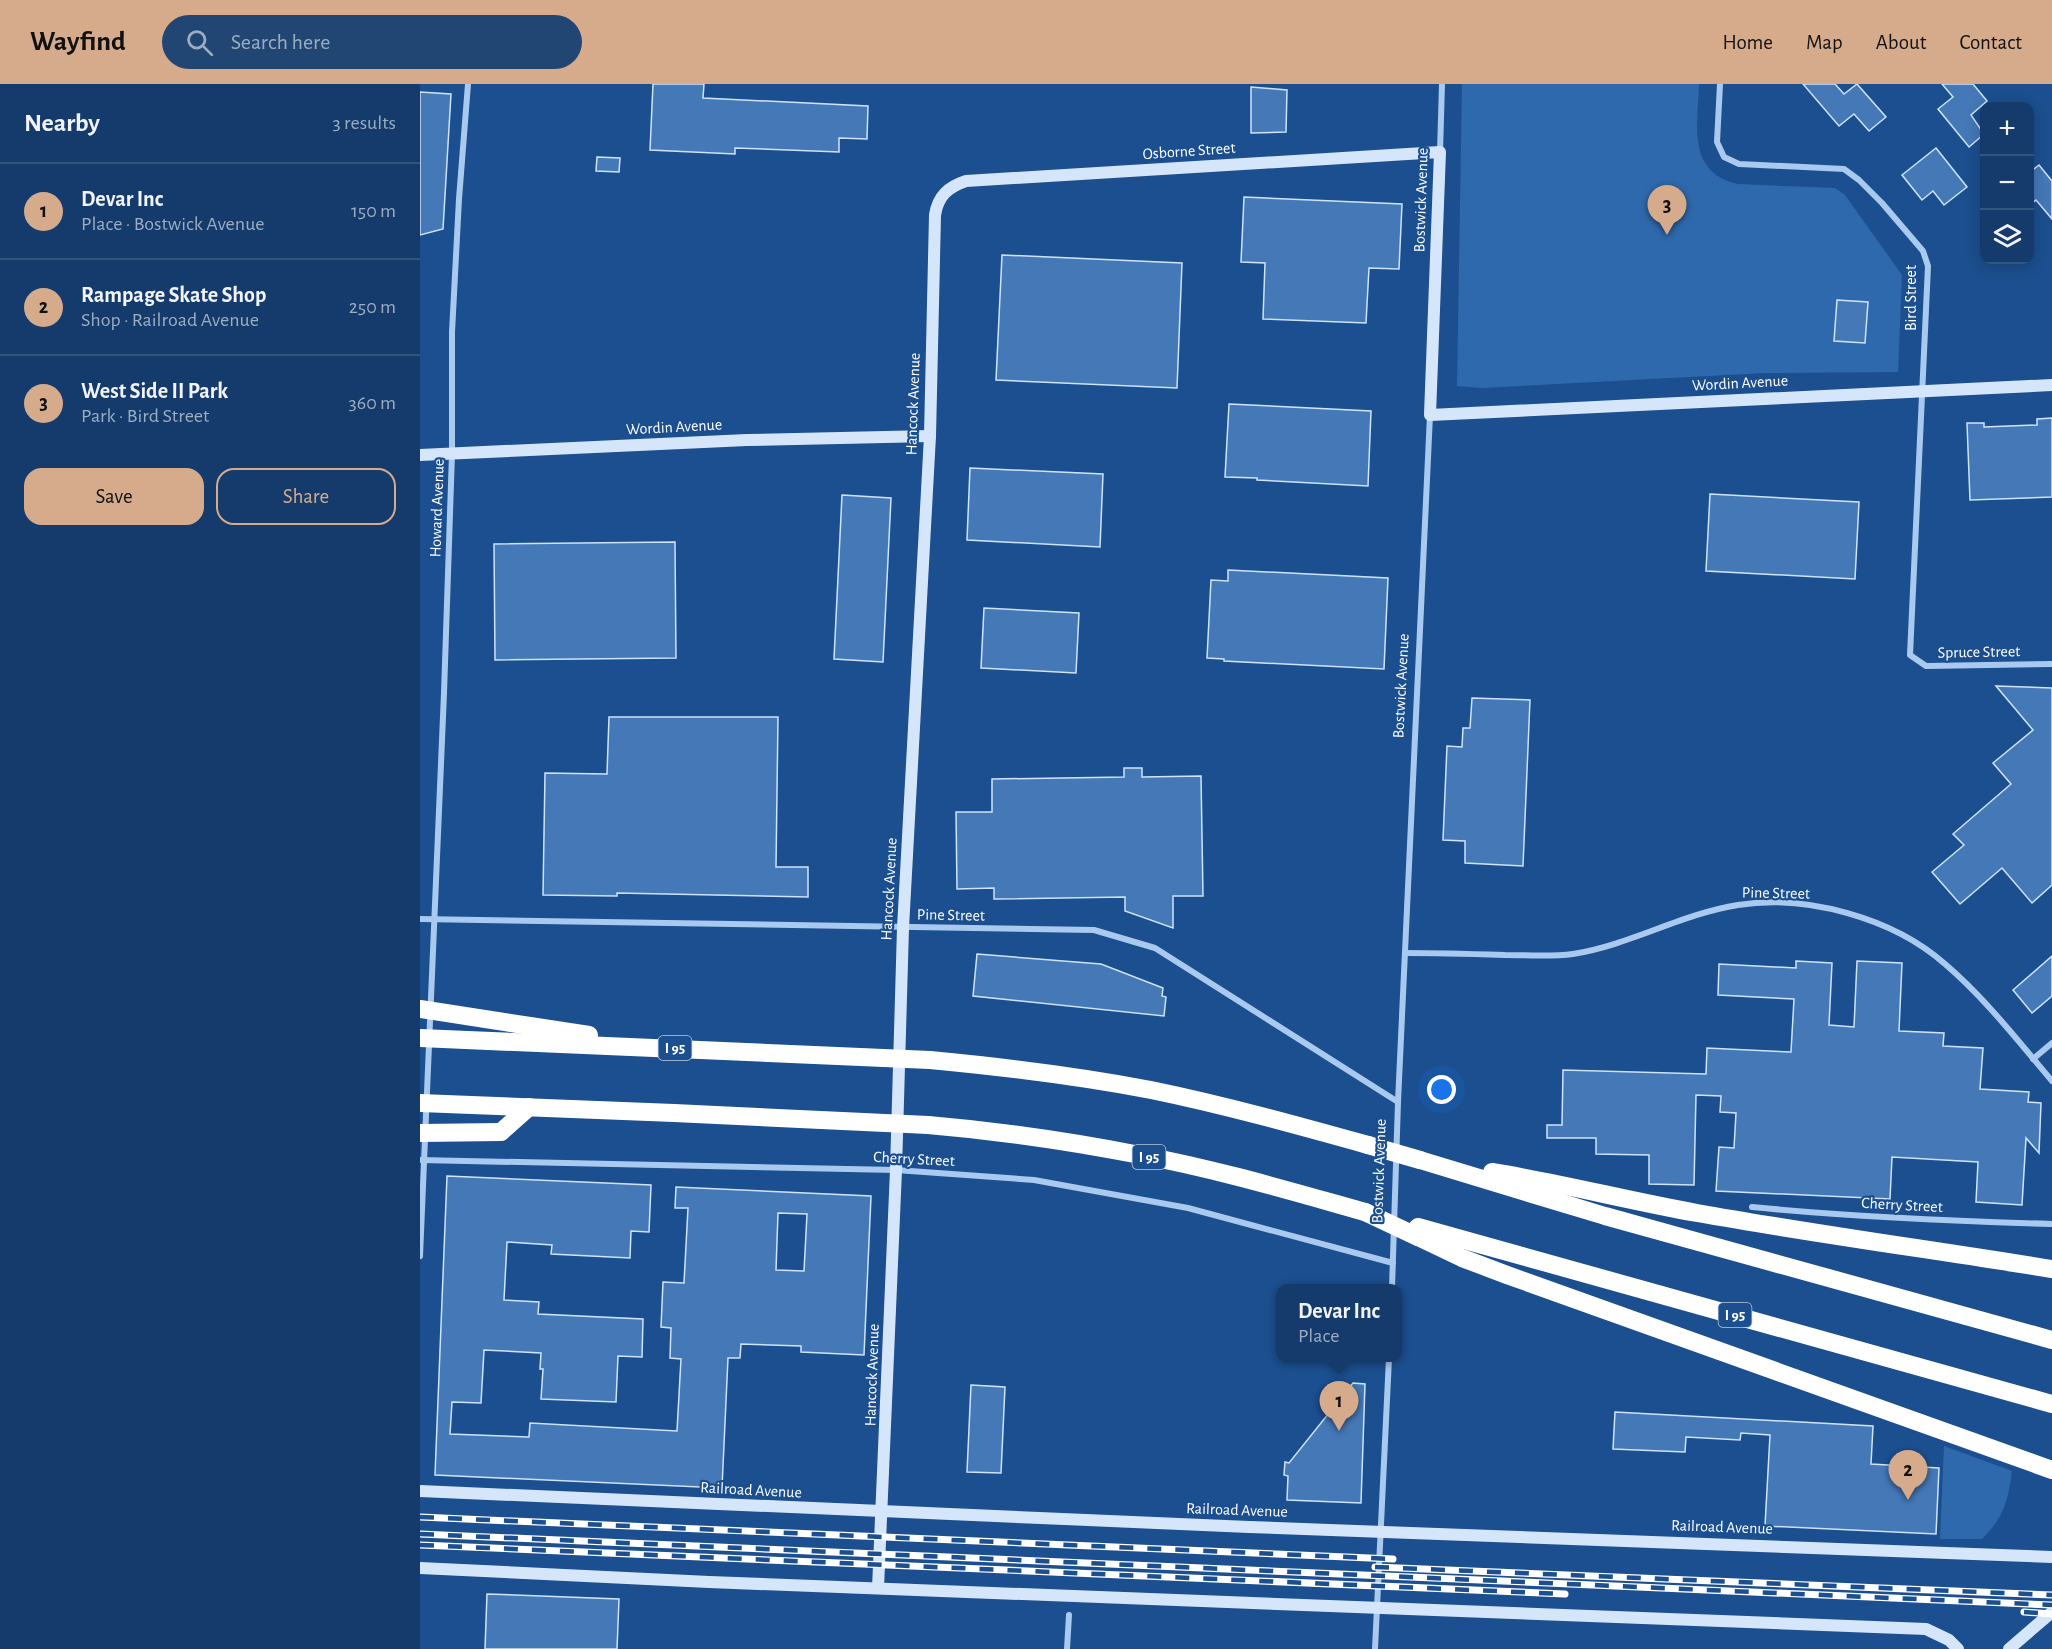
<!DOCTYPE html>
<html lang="en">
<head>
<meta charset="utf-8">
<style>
  :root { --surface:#143b6b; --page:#214673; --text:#f1f3f6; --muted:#9dadc1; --line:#33557e; --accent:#d6ab8b }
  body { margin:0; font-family:"Alegreya Sans",sans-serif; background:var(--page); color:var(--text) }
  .controls { position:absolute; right:18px; top:18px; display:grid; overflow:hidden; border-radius:12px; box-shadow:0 3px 15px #0003 }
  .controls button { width:54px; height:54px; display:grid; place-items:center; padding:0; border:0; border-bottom:2px solid var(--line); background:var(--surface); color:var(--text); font:30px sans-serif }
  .you { position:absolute; left:1022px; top:1006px; width:21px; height:21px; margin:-15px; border:4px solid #fff; border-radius:50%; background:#1a73e8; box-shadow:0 0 0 9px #1a73e833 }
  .badge { display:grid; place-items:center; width:39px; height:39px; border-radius:50%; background:var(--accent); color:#111; font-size:20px; font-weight:700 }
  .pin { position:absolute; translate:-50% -50px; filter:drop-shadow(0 2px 3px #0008) }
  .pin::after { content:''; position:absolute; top:32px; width:21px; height:18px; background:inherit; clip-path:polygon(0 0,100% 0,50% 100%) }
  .popup { position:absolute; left:856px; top:1200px; width:126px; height:78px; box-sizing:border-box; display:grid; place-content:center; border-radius:12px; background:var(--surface); filter:drop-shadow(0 2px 4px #0005); font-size:20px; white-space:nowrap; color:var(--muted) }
  .popup b { font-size:22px; color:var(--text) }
  .popup::after { content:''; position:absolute; left:50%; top:100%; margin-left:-12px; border:12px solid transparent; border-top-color:var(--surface) }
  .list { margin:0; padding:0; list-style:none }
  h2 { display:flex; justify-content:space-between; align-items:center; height:78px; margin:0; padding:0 24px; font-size:26px }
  h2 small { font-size:20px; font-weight:400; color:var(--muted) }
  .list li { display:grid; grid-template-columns:39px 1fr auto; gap:18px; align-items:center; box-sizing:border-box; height:96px; padding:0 24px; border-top:2px solid var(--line) }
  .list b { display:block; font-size:22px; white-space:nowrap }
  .list p { margin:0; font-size:20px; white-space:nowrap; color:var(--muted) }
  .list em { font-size:20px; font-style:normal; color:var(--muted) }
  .actions { display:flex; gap:12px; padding:18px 24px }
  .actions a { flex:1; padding:14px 0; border:2px solid var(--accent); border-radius:18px; text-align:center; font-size:21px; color:var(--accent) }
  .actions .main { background:var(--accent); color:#111 }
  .icon { flex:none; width:33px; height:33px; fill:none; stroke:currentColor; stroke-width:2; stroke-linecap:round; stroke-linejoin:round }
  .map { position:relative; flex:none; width:1632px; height:1565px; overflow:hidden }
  header { display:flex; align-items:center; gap:36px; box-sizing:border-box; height:84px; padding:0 30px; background:var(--accent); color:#111 }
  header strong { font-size:28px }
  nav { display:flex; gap:33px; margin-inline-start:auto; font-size:21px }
  .search { width:420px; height:54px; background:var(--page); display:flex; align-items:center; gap:15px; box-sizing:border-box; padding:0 21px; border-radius:33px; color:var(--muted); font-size:22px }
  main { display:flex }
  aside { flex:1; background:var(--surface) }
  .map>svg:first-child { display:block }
  .green { fill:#2e69ad }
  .building { fill:#4478b7; stroke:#cfe3fa; stroke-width:1.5; fill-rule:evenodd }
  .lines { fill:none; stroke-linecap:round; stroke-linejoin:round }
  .street { stroke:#a9c9ee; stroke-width:6 }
  .secondary { stroke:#d6e6fa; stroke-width:12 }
  .highway { stroke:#fff; stroke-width:18 }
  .rail-casing { stroke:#fff; stroke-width:7 }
  .rail { stroke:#1b4f8f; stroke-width:4.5; stroke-dasharray:14; stroke-linecap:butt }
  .highway-bridge { stroke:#fff; stroke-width:18 }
  .labels { text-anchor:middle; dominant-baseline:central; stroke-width:4.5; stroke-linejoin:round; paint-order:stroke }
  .shield { fill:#1b4f8f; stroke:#bbcadd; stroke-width:1.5 }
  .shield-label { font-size:15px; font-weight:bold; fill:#fff }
  .street-label { font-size:16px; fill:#fff; stroke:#1b4f8f }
</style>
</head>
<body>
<header>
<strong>Wayfind</strong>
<div class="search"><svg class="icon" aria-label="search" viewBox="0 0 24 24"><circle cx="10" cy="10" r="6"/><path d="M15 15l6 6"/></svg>Search here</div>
<nav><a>Home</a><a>Map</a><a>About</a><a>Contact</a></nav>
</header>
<main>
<aside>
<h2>Nearby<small>3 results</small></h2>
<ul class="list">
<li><span class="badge">1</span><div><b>Devar Inc</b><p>Place · Bostwick Avenue</p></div><em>150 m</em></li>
<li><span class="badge">2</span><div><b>Rampage Skate Shop</b><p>Shop · Railroad Avenue</p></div><em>250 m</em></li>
<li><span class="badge">3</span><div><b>West Side II Park</b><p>Park · Bird Street</p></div><em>360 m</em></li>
</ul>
<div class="actions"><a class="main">Save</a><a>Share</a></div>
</aside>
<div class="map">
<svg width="1632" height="1565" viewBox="0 0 1632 1565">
  <rect width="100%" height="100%" fill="#1b4f8f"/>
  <!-- green -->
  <g class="green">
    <path d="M1042,0H1279C1278,40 1266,89 1318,100L1415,104L1425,111L1482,191L1478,288L1345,289L1062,304L1037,302Z"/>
    <path d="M1524,1362L1592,1387C1588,1417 1584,1433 1562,1455H1520Z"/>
  </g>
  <!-- building -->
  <g class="building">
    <path d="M233,0H284L283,14L448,22L447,55L419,54V68L315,64V70L230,66Z"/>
    <path d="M1383,0H1415L1424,10L1437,0L1466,33L1449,47L1434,30L1419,42Z"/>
    <path d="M1522,0H1553L1567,17L1551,31L1564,50L1549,63L1518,25L1533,13Z"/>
    <path d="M831,3L867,6L866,48L831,49Z"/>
    <path d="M0,8L31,10L23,145L0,151Z"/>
    <path d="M1516,64L1547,103L1524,121L1513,107L1502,116L1482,91Z"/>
    <path d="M177,73L200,74L199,88L176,87Z"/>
    <path d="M1619,81L1632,97V135L1616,116L1610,121V88Z"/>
    <path d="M824,113L982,120L979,185L949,184L946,239L843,235L845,179L821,178Z"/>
    <path d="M582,171L762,179L757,304L576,296Z"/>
    <path d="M1417,216L1448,218L1445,259L1414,257Z"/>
    <path d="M809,320L951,327L948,402L837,396V394L805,393Z"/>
    <path d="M1632,334V413L1550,416L1547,339H1564V343L1617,341V335Z"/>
    <path d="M550,384L683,390L680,463L547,456Z"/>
    <path d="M1290,410L1439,418L1435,495L1286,487Z"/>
    <path d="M422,411L471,414L463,578L414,575Z"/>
    <path d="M255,458L256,574L75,576L74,460Z"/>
    <path d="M808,486L968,494L964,585L804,577V575L787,574L791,496L808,497Z"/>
    <path d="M564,524L659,529L656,589L561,584Z"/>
    <path d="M1576,602L1632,604V801L1612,819L1582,784L1540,820L1512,788L1544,761L1533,750L1591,700L1573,679L1613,646Z"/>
    <path d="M1052,614L1110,616L1103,782L1045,779V757L1023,756L1027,662L1042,663L1043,644H1050Z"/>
    <path d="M189,633H358L356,783H388V813L197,809V812L123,811L125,689L187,690Z"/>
    <path d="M704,684H722V693L781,692L783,812H753V844L705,827V813L574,815V804L537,805L536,728H572V695L704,693Z"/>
    <path d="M557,870L681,880L743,904L742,912L746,913L744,932L553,912Z"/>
    <path d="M1632,872V912L1612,929L1593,906Z"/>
    <path d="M1376,877L1412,879L1409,941L1434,943L1437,877L1482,879L1479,947L1524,949L1523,962L1563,964L1560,1005L1609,1008L1608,1018L1621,1019L1619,1069L1606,1054L1602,1121L1556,1118L1558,1078L1472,1073L1470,1115L1296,1107L1299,1063L1314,1064L1316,1029L1300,1028L1301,1012L1276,1011L1274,1101L1229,1100V1071L1176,1070V1054H1127V1041H1142L1143,986L1286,990L1287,964L1371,968L1374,915L1298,911L1299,880L1376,884Z"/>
    <path d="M27,1092L231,1101L229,1148L211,1147L210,1174L131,1170L132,1161L87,1158L84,1216L119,1218L118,1230L223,1235L222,1273L198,1272L196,1318L121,1315L123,1285H120L121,1269L64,1266L61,1319L32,1318L30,1350L109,1353L110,1339L257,1347L261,1275L250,1274L251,1244L241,1243L243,1198L264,1199L268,1124H255L256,1103L451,1112L444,1271L381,1268V1262L321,1260L320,1274H308L302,1404L15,1391ZM358,1129L387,1130L384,1187L356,1186Z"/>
    <path d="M933,1299L945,1300L941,1419L867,1416L868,1392L864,1391L865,1378L869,1379Z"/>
    <path d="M551,1301L585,1303L581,1389L547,1388Z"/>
    <path d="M1195,1328L1453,1342L1451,1380L1519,1384L1516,1450L1345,1442L1350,1351L1321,1349L1320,1356L1266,1353L1265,1368L1193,1365Z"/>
    <path d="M67,1510L199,1515L197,1565H65Z"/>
  </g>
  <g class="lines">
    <!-- street -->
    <g class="street">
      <path d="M1300,0L1297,58L1304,73L1319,80L1424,85L1439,96L1462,119L1503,167L1508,182L1490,571L1506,582L1632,580"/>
      <path d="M1020,68L1022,0"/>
      <path d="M0,835L674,846L735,864L978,1018"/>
      <path d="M986,869C1019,869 1052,870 1085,871C1107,871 1131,873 1153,870C1210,861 1261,830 1318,821C1386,810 1473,834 1525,880C1565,914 1598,957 1632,997"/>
      <path d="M1613,975L1632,959"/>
      <path d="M0,1076L476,1086L614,1096L768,1124L973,1179"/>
      <path d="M1332,1123C1432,1133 1532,1137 1632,1140"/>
      <path d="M0,1172L24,609L32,370V248L39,115L48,0"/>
      <path d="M972,1204L978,1018L1010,331"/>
      <path d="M647,1565L649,1531"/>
      <path d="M955,1565L969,1274"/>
    </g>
    <!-- secondary -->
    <g class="secondary">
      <path d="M0,371L327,356L510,352"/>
      <path d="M0,1407L829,1443L1632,1473"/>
      <path d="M0,1484L289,1498L1506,1545L1529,1556L1538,1565"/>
      <path d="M458,1504L476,1086L483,844L510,352L515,131C518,112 528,103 546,97L1020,68L1010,331L1632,301"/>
      <path d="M1589,1565L1632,1528"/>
    </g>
    <!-- highway -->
    <g class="highway">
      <path d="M510,976C584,983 658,992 731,1006C804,1021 876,1041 948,1061"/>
      <path d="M508,1041C579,1047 649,1057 720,1071C796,1085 870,1107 945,1128"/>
      <path d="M81,1048L109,1023"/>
      <path d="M1000,1076L1185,1132L1632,1256"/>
      <path d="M1072,1088C1141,1099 1209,1117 1277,1129C1395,1150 1514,1166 1632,1185"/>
      <path d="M998,1143L1632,1320"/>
      <path d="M998,1153L1042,1174L1087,1191L1632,1386"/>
    </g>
    <!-- rail casing -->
    <g class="rail-casing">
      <g id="rail">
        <path d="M0,1433L973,1475"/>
        <path d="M0,1450L1632,1521"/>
        <path d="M0,1461L1145,1510"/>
        <path d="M955,1483L1632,1511"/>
        <path d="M1604,1528L1632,1530"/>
      </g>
    </g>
    <!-- rail -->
    <use href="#rail" class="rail"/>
    <!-- highway-bridge -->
    <g class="highway-bridge">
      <path d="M0,925L169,951"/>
      <path d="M0,954L510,976"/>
      <path d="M0,1019L254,1029L508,1041"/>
      <path d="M0,1049L81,1048"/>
      <path d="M948,1061L1000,1076"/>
      <path d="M945,1128L998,1153"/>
    </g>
  </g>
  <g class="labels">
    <!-- shield labels -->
    <g class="shield">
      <rect x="238.5" y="952" width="33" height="24" rx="4.5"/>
      <rect x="712.5" y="1061" width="33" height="24" rx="4.5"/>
      <rect x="1298.5" y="1219" width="33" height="24" rx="4.5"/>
    </g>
    <g class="shield-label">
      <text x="255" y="964">I 95</text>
      <text x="729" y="1073">I 95</text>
      <text x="1315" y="1231">I 95</text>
    </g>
    <!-- street labels -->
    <g class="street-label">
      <text transform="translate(769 67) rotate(-4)">Osborne Street</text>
      <text transform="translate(1001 116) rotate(-88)">Bostwick Avenue</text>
      <text transform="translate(1491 214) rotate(-90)">Bird Street</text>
      <text transform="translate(1320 299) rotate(-3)">Wordin Avenue</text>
      <text transform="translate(493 320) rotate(-88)">Hancock Avenue</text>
      <text transform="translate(254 343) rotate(-3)">Wordin Avenue</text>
      <text transform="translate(17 424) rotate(-88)">Howard Avenue</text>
      <text transform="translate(1559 568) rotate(-1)">Spruce Street</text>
      <text transform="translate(981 602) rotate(-87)">Bostwick Avenue</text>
      <text transform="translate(469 805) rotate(-87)">Hancock Avenue</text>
      <text transform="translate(1356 809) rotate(1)">Pine Street</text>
      <text transform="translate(531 831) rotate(1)">Pine Street</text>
      <text transform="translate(494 1075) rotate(3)">Cherry Street</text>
      <text transform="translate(959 1087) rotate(-88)">Bostwick Avenue</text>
      <text transform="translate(1482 1121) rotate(3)">Cherry Street</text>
      <text transform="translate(452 1291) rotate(-88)">Hancock Avenue</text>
      <text transform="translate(331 1406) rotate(3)">Railroad Avenue</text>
      <text transform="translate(817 1426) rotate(2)">Railroad Avenue</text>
      <text transform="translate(1302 1443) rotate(2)">Railroad Avenue</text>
    </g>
  </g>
</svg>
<div class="controls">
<button>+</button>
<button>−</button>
<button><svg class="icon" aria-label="layers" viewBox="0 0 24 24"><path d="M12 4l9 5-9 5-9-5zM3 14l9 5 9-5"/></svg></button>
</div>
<div class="you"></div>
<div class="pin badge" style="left:919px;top:1347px">1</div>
<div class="popup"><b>Devar Inc</b>Place</div>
<div class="pin badge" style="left:1488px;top:1416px">2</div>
<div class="pin badge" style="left:1247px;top:151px">3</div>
</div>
</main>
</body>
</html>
